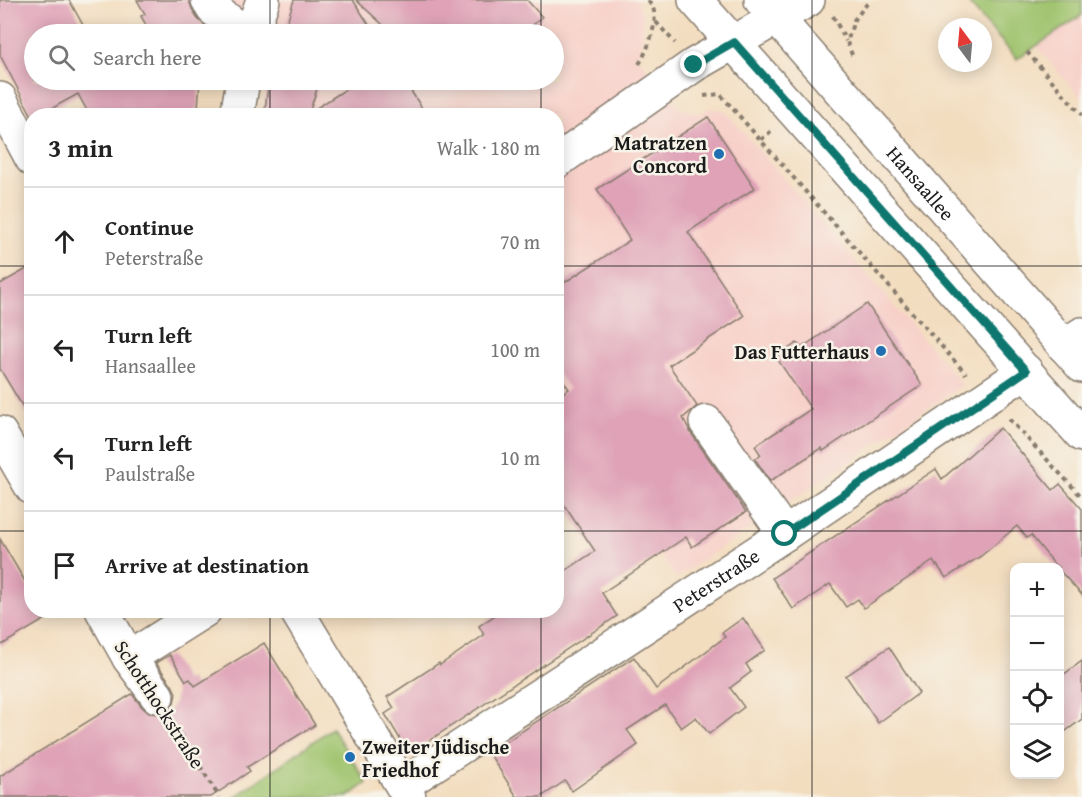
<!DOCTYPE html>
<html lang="en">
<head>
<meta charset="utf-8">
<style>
  :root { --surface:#fff; --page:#f6f6f6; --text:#222; --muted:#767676; --line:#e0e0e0 }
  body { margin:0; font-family:"Gentium Book Plus",serif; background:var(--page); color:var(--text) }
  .controls { position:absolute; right:18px; bottom:18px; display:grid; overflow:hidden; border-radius:12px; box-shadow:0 3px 15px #0003 }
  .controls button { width:54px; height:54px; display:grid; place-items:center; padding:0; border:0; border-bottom:2px solid var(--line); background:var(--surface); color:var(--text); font:30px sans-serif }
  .compass { position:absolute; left:938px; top:18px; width:54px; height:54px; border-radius:50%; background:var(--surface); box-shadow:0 3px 15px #0003; rotate:344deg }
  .stop { position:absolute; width:18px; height:18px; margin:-14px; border:4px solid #0f766e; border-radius:50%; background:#fff }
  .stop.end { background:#0f766e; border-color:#fff; box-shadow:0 2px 6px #0008 }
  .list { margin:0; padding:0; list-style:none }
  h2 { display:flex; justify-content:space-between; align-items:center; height:78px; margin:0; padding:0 24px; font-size:26px }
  h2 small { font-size:20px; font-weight:400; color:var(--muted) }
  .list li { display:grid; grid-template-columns:39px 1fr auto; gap:18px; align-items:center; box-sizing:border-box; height:108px; padding:0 24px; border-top:2px solid var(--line) }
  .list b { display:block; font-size:22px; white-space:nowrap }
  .list p { margin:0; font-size:20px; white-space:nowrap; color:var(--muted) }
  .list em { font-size:20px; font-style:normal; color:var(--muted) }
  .icon { flex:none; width:33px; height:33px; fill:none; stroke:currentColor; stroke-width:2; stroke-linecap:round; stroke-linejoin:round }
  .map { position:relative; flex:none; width:1082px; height:797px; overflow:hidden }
  .search { position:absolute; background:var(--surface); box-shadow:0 3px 15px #0003; left:24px; top:24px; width:540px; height:66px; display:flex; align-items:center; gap:15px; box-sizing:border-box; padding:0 21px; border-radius:33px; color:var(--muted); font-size:22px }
  .panel { position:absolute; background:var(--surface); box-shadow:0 3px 15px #0003; left:24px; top:108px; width:540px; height:510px; border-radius:24px }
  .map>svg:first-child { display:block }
  .built { fill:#f7d0c9 }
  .green { fill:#9fc36d; stroke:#5e7044; stroke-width:1.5 }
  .building { fill:#dfa2b7 }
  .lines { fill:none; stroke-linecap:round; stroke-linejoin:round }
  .minor-casing { stroke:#887c6e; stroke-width:36 }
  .major-casing { stroke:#887c6e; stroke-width:36 }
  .path { stroke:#887c6e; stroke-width:4; stroke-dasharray:4.5 4.5; stroke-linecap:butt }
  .minor { stroke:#fff; stroke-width:33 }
  .major { stroke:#fff; stroke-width:33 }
  .route { stroke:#0f766e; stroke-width:8 }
  .grid { fill:none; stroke:#1c1c1c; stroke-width:1.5; stroke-opacity:0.55 }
  .poi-dot { fill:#1f6fb2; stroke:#f7f3e8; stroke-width:2 }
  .labels { text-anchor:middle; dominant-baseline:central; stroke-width:5; stroke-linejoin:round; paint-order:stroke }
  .poi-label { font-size:20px; font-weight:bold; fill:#1c1c1c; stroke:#f7f3e8; text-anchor:end }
  .street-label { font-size:20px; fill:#1c1c1c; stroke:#f7f3e8 }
</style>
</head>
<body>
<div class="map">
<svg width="1082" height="797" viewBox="0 0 1082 797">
  <rect width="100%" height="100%" fill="#f7f3e8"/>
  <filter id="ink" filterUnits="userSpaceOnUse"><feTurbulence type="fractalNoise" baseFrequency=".0167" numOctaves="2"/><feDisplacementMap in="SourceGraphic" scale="12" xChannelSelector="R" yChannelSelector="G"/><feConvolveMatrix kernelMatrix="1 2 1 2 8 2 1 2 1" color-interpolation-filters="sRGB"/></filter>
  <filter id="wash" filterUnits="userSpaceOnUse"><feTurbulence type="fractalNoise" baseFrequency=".008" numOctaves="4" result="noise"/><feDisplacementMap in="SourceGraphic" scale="24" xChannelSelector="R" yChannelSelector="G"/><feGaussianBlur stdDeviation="1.35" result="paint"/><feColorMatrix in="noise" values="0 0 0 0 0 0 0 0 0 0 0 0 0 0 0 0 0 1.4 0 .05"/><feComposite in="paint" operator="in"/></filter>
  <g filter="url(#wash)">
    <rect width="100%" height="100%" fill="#f3ddbf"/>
    <!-- built -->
    <g class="built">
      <path d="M219,0H636L640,8L643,18L641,46L637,57L680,108L699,114L709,108L725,111L963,385L676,578L606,471L557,502L556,116L263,115L267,80H554V34H240Z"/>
      <path d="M1082,15V99L1036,46Z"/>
    </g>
    <!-- green -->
    <g class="green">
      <path d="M966,0H1082V15L1017,59Z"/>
      <path d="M332,728L367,783L348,797H235Z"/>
    </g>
    <g id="blocks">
      <!-- building -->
      <g class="building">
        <path d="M0,0H69L88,34H34V80H200L198,108L184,116H90L78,94L38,116H32L0,55Z"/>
        <path d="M137,0H189L192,9L197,18L207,28L211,34H151L141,16L145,14Z"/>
        <path d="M294,0H353L375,34H283Z"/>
        <path d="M356,0H527L542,17L523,34H393Z"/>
        <path d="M269,80H320L309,113L360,80H404L427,116H264Z"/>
        <path d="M708,117L755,188L688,232L744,316L669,365L697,406L683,418L691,433L746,512L692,547L686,537L602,593L617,616L409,754L385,714L394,708L387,697L439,663L440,665L484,635L479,626L503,610H556V577L595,551L556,493V397L569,389L556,371V288L630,240L597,189Z"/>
        <path d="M32,266V422L0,369V284Z"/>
        <path d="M867,304L922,385L823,451L822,448L770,481L755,459L761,455L755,446L811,409L776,357L797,343L801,348Z"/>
        <path d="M1000,428L1053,490L1060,484L1082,509V595L1059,570V567H1057L1054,564L1031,535L1027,538L1017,526L981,556L946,578L937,565L936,566L933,561L864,608L858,599L846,607L830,584L793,609L772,578L936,469L942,479Z"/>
        <path d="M0,539L32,593V610H61L0,646Z"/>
        <path d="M743,618L765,650L746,664L751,672L730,688L744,707L709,734L696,717L681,728L665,705L627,730L638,745L572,791L565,781L541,797H517L489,753L634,657L656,689L725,637L722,633Z"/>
        <path d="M264,643L315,725L247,767L250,771L211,797H0V776L132,694L142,707L149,713L160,714L169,711L174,703L176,693L172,685L156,663L170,655L186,681L190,679L195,686Z"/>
        <path d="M889,647L919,693L878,723L846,676Z"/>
        <path d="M1082,661V719L1059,736V678Z"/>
      </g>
    </g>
  </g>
  <g filter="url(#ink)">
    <use href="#blocks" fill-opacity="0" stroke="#887c6e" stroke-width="1.5"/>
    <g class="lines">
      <!-- minor casing -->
      <g class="minor-casing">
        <g id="minor">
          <path d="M208,0L213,9L247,34"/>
          <path d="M251,34L263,0"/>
          <path d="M0,99L32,159"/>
          <path d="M237,116L243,80"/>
          <path d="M556,162L694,65L808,0"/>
          <path d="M1064,346L1082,334"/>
          <path d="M706,422L785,534"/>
          <path d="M0,433L32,488"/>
          <path d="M102,610L129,658L157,696"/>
          <path d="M296,610L409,797"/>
          <path d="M129,658L205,610"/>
          <path id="s1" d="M403,785L785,534L1026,371"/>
        </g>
      </g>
      <!-- major casing -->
      <g class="major-casing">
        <g id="major">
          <path d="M695,0L1082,435"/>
          <path id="s2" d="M761,0L1082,366"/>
        </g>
      </g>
      <!-- path -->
      <g class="path">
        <path d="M833,16L846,41"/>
        <path d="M656,22L675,43"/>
        <path d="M1027,52L1082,115"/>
        <path d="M852,55L847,42L854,20L870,0"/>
        <path d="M639,64C647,52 659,22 653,8C653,7 648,1 648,0"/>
        <path d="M704,96L720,94L966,374"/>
        <path d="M761,140L771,131"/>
        <path d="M1009,419L1082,497"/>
        <path d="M172,720L219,797"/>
      </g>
      <!-- minor -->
      <use href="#minor" class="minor"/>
      <!-- major -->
      <use href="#major" class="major"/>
    </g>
  </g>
  <g class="lines" filter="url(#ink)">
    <!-- route -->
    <path class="route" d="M694,65L734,42L1026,371L785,534"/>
  </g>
  <!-- grid -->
  <path class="grid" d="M270,0V34M541,0V34M812,0V797M270,80V116M541,80V116M0,266H32M556,266H1082M0,531H32M556,531H1082M270,610V797M541,610V797"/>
  <!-- markers -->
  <g class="poi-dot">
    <circle cx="719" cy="154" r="6"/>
    <circle cx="881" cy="351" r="6"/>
    <circle cx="350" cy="757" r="6"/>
  </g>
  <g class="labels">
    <!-- poi labels -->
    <g class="poi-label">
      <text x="707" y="142">Matratzen<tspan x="707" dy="23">Concord</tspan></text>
      <text x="869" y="351">Das Futterhaus</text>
      <text x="362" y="746" text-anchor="start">Zweiter Jüdische<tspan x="362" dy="23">Friedhof</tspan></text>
    </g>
    <!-- street labels -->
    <g class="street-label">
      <text stroke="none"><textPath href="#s2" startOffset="243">Hansaallee</textPath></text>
      <text stroke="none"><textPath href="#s1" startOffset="374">Peterstraße</textPath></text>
      <text transform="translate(160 704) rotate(57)">Schotthockstraße</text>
    </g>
  </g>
</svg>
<div class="controls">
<button>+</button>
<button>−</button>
<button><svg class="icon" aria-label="locate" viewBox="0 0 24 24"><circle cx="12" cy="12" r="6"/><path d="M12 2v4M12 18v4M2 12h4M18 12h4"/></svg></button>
<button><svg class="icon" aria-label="layers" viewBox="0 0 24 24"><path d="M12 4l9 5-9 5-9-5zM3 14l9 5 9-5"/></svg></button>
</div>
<svg class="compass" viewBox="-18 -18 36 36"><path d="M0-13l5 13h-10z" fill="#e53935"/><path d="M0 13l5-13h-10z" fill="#767676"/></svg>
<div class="stop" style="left:785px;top:534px"></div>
<div class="stop end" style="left:694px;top:65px"></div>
<div class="search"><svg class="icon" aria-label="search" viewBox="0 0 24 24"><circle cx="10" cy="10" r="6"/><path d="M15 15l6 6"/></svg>Search here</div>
<section class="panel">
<h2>3 min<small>Walk · 180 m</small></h2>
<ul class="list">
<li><svg class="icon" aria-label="ahead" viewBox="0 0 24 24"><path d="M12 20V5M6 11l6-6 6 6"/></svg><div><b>Continue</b><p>Peterstraße</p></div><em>70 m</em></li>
<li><svg class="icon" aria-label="left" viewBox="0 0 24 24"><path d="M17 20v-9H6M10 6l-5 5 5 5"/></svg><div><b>Turn left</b><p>Hansaallee</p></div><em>100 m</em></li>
<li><svg class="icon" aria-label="left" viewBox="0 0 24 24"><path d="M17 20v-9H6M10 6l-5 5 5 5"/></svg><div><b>Turn left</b><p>Paulstraße</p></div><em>10 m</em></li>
<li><svg class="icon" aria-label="arrive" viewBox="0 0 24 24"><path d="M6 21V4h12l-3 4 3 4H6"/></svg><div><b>Arrive at destination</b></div></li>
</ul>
</section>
</div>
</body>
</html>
